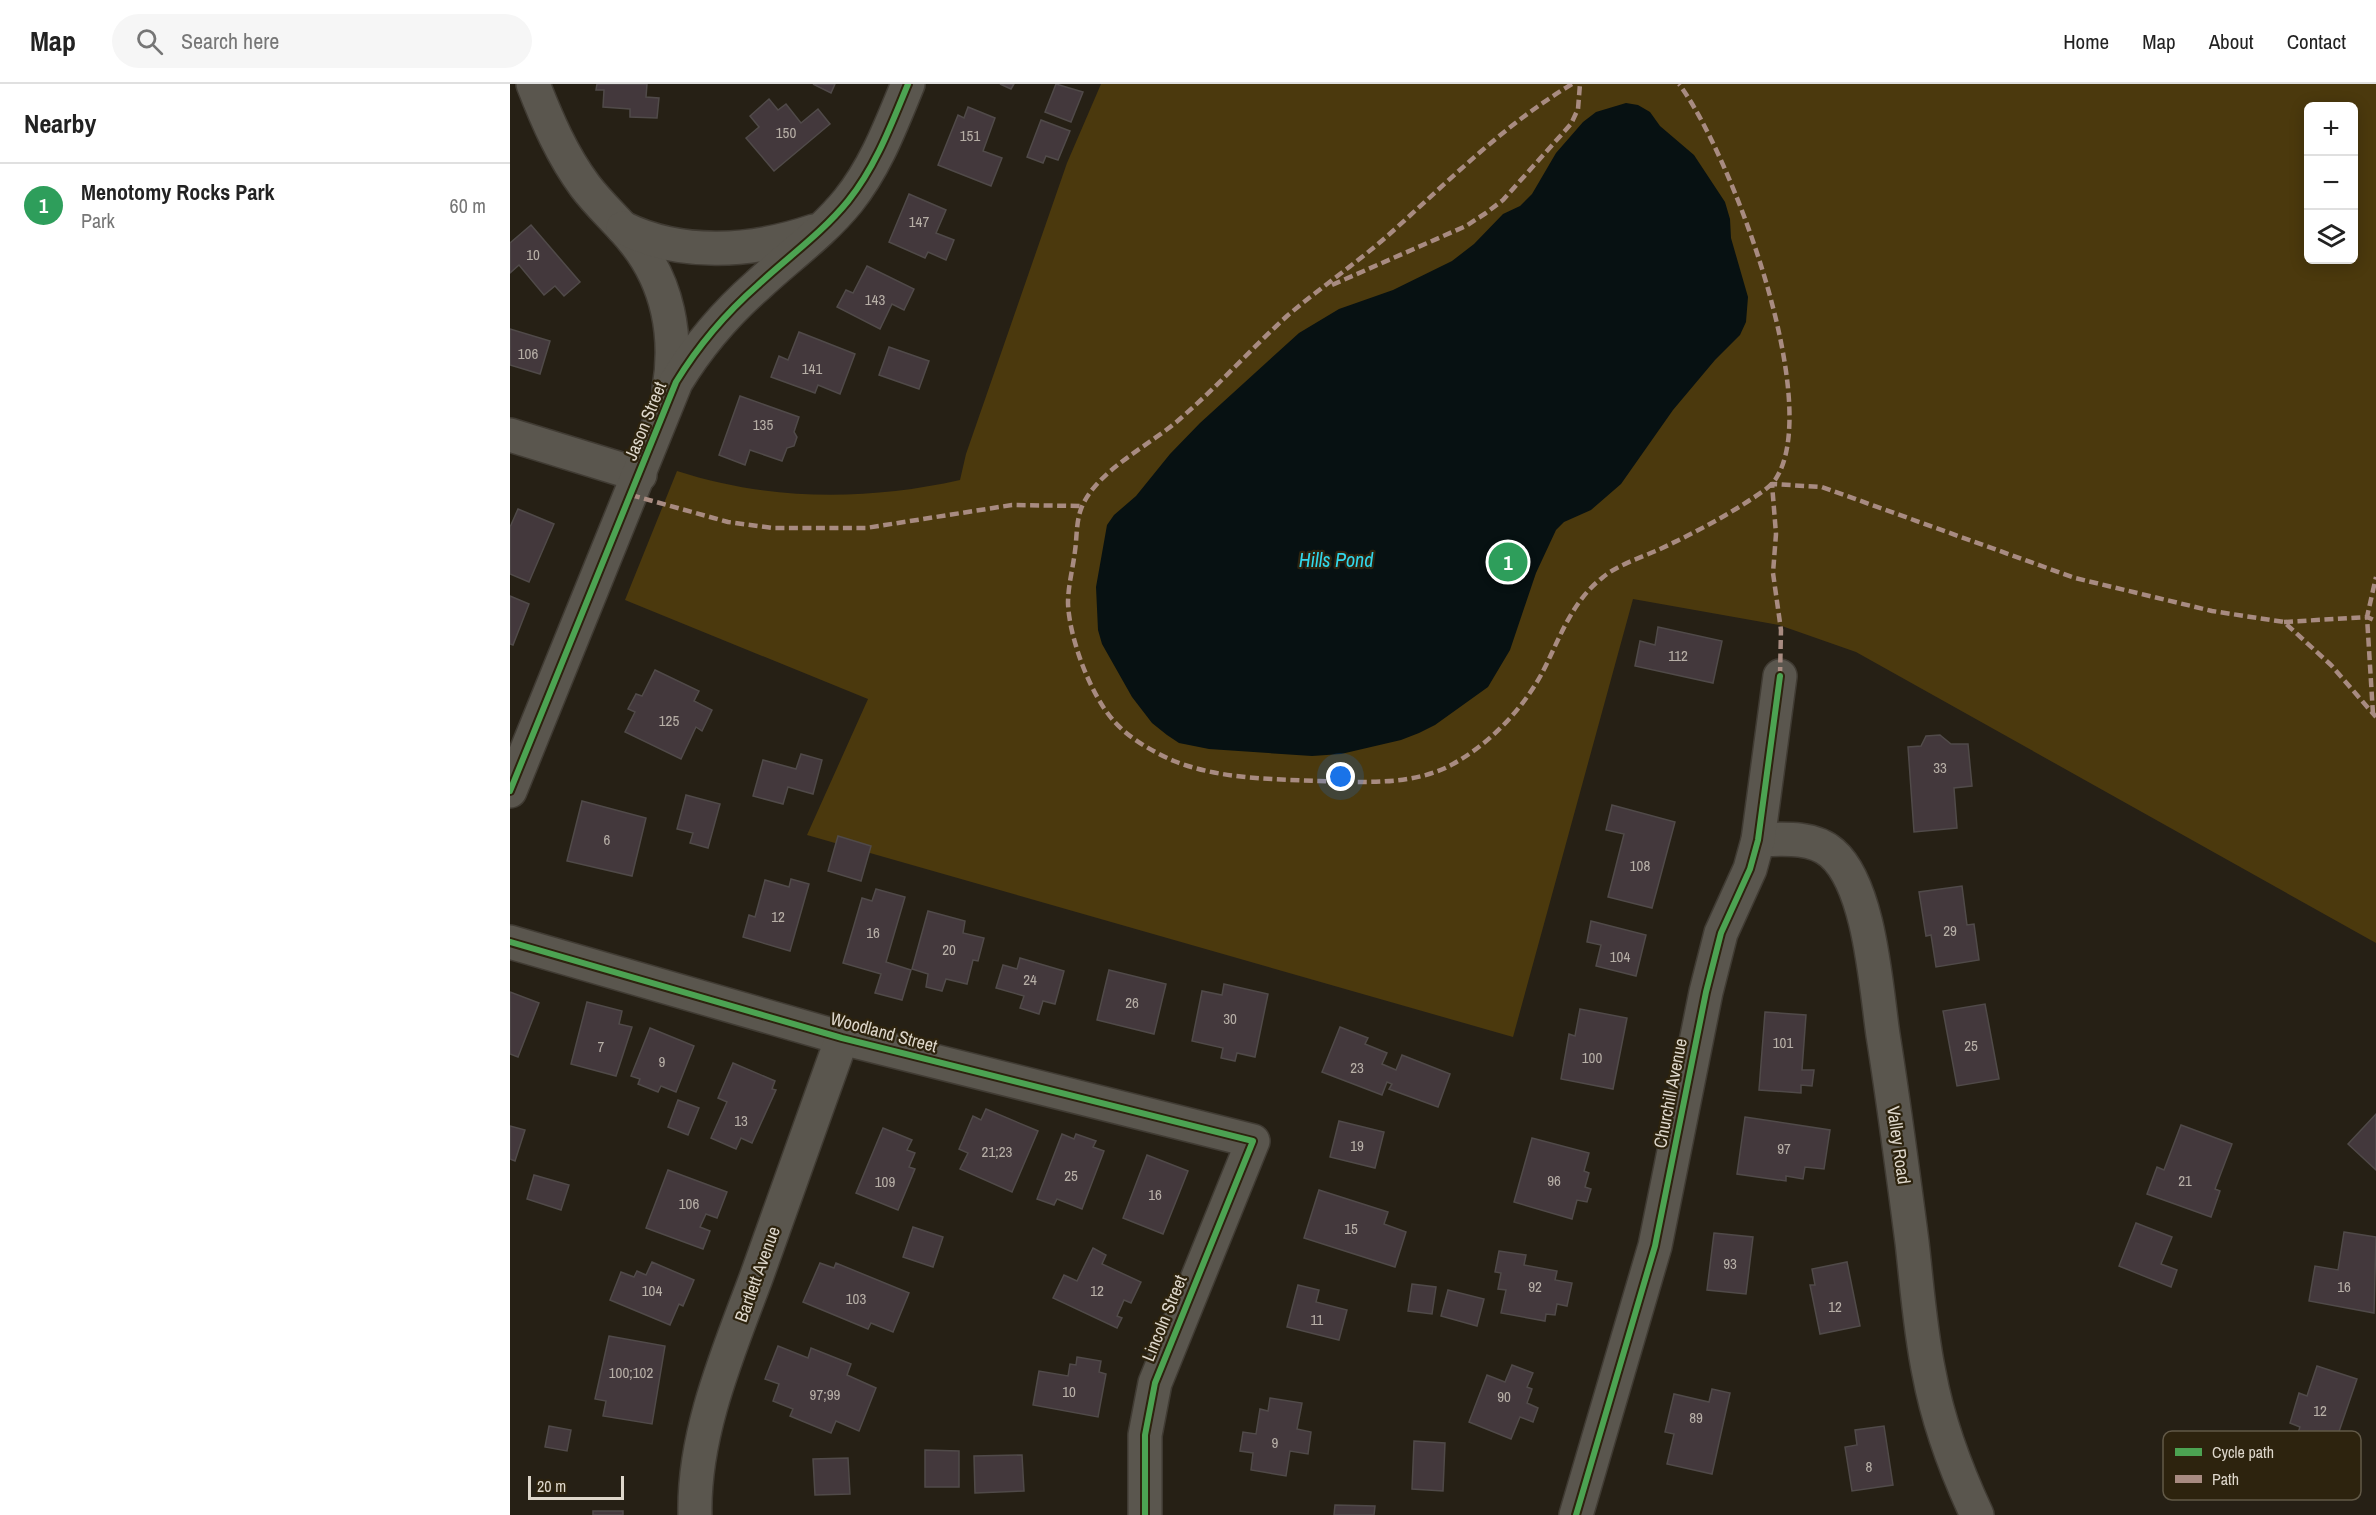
<!DOCTYPE html>
<html lang="en">
<head>
<meta charset="utf-8">
<style>
  :root { --surface:#fff; --page:#f6f6f6; --text:#222; --muted:#767676; --line:#e0e0e0; --accent:#5a5751 }
  body { margin:0; font-family:"Archivo Narrow",sans-serif; background:var(--page); color:var(--text) }
  .controls { position:absolute; right:18px; top:18px; display:grid; overflow:hidden; border-radius:9px; box-shadow:0 3px 15px #0003 }
  .controls button { width:54px; height:54px; display:grid; place-items:center; padding:0; border:0; border-bottom:2px solid var(--line); background:var(--surface); color:var(--text); font:30px sans-serif }
  .scale { position:absolute; left:18px; bottom:15px; width:96px; box-sizing:border-box; padding-left:6px; border:3px solid #ded7cb; border-top:0; font-size:16px; line-height:21px; white-space:nowrap; color:#ded7cb; -webkit-text-stroke:4px #2d230e; paint-order:stroke }
  .you { position:absolute; left:831px; top:693px; width:21px; height:21px; margin:-15px; border:4px solid #fff; border-radius:50%; background:#1a73e8; box-shadow:0 0 0 9px #1a73e833 }
  .badge { display:grid; place-items:center; width:39px; height:39px; border-radius:50%; background:var(--accent); color:#fff; font-size:20px; font-weight:700 }
  .pin { position:absolute; translate:-50% -50%; border:3px solid #fff; box-shadow:0 2px 6px #0006 }
  .list { margin:0; padding:0; list-style:none }
  h2 { display:flex; justify-content:space-between; align-items:center; height:78px; margin:0; padding:0 24px; font-size:26px }
  h2 small { font-size:20px; font-weight:400; color:var(--muted) }
  .list li { display:grid; grid-template-columns:39px 1fr auto; gap:18px; align-items:center; box-sizing:border-box; height:84px; padding:0 24px; border-top:2px solid var(--line) }
  .list b { display:block; font-size:22px; white-space:nowrap }
  .list p { margin:0; font-size:20px; white-space:nowrap; color:var(--muted) }
  .list em { font-size:20px; font-style:normal; color:var(--muted) }
  .icon { flex:none; width:33px; height:33px; fill:none; stroke:currentColor; stroke-width:2; stroke-linecap:round; stroke-linejoin:round }
  .map { position:relative; flex:none; width:1866px; height:1431px; overflow:hidden }
  header { display:flex; align-items:center; gap:36px; box-sizing:border-box; height:84px; padding:0 30px; background:var(--surface); border-bottom:2px solid var(--line) }
  header strong { font-size:28px }
  nav { display:flex; gap:33px; margin-inline-start:auto; font-size:21px }
  .search { width:420px; height:54px; background:var(--page); display:flex; align-items:center; gap:15px; box-sizing:border-box; padding:0 21px; border-radius:33px; color:var(--muted); font-size:22px }
  main { display:flex }
  aside { flex:1; background:var(--surface) }
  .map>svg:first-child { display:block }
  .green { fill:#4b390d; fill-rule:evenodd }
  .water { fill:#071112 }
  .building { fill:#43383c; stroke:#504a49; stroke-width:1.5 }
  .lines { fill:none; stroke-linecap:round; stroke-linejoin:round }
  .minor-casing { stroke:#403b33; stroke-width:36 }
  .minor { stroke:#5a564e; stroke-width:33 }
  .quiet { stroke:#a88b81; stroke-width:4.5; stroke-dasharray:9 4.5; stroke-linecap:butt }
  .cycleway-casing { stroke:#2d230e; stroke-width:10 }
  .cycleway { stroke:#4ca352; stroke-width:6 }
  .labels { text-anchor:middle; dominant-baseline:central; stroke-width:4.5; stroke-linejoin:round; paint-order:stroke }
  .number-label { font-size:15px; fill:#b7afa7 }
  .street-label { font-size:18px; fill:#ded7cb; stroke:#2d230e }
  .water-label { font-size:20px; font-style:italic; fill:#31d8ec; stroke:#2d230e }
  .key { fill:#2d230e; stroke:#625947; stroke-width:1.5 }
  .key-label { font-size:16px; fill:#ded7cb }
</style>
</head>
<body>
<header>
<strong>Map</strong>
<div class="search"><svg class="icon" aria-label="search" viewBox="0 0 24 24"><circle cx="10" cy="10" r="6"/><path d="M15 15l6 6"/></svg>Search here</div>
<nav><a>Home</a><a>Map</a><a>About</a><a>Contact</a></nav>
</header>
<main>
<aside>
<h2>Nearby<small></small></h2>
<ul class="list">
<li><span class="badge" style="background:#2e9e5b">1</span><div><b>Menotomy Rocks Park</b><p>Park</p></div><em>60 m</em></li>
</ul>
</aside>
<div class="map">
<svg width="1866" height="1431" viewBox="0 0 1866 1431">
  <rect width="100%" height="100%" fill="#262015"/>
  <!-- green -->
  <path class="green" d="M591,0H1866V859L1346,568L1269,541L1123,515L1003,953L297,751L358,615L115,516L167,387C260,417 356,417 450,396L456,370L557,79ZM1798,22H1844V176H1798Z"/>
  <!-- water -->
  <path class="water" d="M1116,19L1128,21L1140,28L1150,42L1184,71L1215,118L1220,135L1221,154L1238,213L1236,238L1230,251L1205,276L1163,326L1111,400L1081,426L1054,438L1046,446L1026,489L1000,566L978,603L925,641L909,649L891,656L831,670L802,672L699,665L669,659L657,651L642,639L622,613L592,560L588,546L586,503L597,441L604,431L626,412L660,370L690,339L789,249L829,225L883,206L942,177L964,160L993,130L1010,122L1022,110L1046,69L1073,38L1086,28Z"/>
  <!-- building -->
  <g class="building">
    <path d="M87,0H137L136,13L149,14L147,34L120,33V25L93,23L94,6H86Z"/>
    <path d="M303,0H325L321,9Z"/>
    <path d="M490,0H504L501,5Z"/>
    <path d="M546,0L573,8L561,38L535,28Z"/>
    <path d="M259,15L268,26L276,20L291,39L308,25L320,40L264,87L236,54L249,43L240,32Z"/>
    <path d="M458,23L485,34L473,67L492,74L481,102L428,81L448,31L454,34Z"/>
    <path d="M531,36L560,47L548,76L536,72L533,79L517,73Z"/>
    <path d="M399,110L436,126L426,149L444,156L436,176L418,168L415,174L379,158Z"/>
    <path d="M21,141L70,198L54,212L45,202L34,211L9,181L0,189V159Z"/>
    <path d="M357,182L404,205L394,226L382,220L370,245L327,223L336,206L343,209Z"/>
    <path d="M0,245L40,257L30,290L0,281Z"/>
    <path d="M289,248L345,270L330,310L308,301L305,309L261,293L269,272L278,276Z"/>
    <path d="M379,263L419,277L409,305L369,291Z"/>
    <path d="M230,312L289,333L284,348L287,353L284,362L277,364L272,377L240,366L235,381L209,371Z"/>
    <path d="M8,425L44,440L19,498L0,490V443Z"/>
    <path d="M0,512L19,520L3,561L0,560Z"/>
    <path d="M1148,543L1212,557L1203,599L1125,582L1130,557L1145,561Z"/>
    <path d="M145,586L189,607L184,617L202,626L192,647L186,643L171,675L115,648L125,628L118,625L126,610L132,612Z"/>
    <path d="M1430,651L1441,660H1458L1462,702L1444,704L1447,744L1404,748L1398,663L1411,662L1416,652Z"/>
    <path d="M291,670L312,676L303,710L278,703L273,720L243,712L253,676L286,685Z"/>
    <path d="M176,711L210,720L198,764L180,759L183,749L167,745Z"/>
    <path d="M72,717L136,734L122,792L57,777Z"/>
    <path d="M1102,721L1165,738L1142,824L1098,813L1114,750L1096,746Z"/>
    <path d="M328,752L361,762L351,797L318,787Z"/>
    <path d="M281,795L299,800L280,867L233,853L239,831L245,833L255,796L279,803Z"/>
    <path d="M1452,802L1457,841L1464,840L1469,876L1426,883L1421,851L1416,852L1409,808Z"/>
    <path d="M366,805L395,813L376,878L401,886L392,916L365,909L371,890L333,879L352,814L362,817Z"/>
    <path d="M418,827L455,837L453,849L474,854L468,877L463,876L457,900L436,895L432,907L416,903L418,890L402,885Z"/>
    <path d="M1081,837L1136,851L1126,892L1086,882L1091,861L1077,858Z"/>
    <path d="M510,874L554,887L545,920L533,917L529,930L510,924L514,912L486,904L493,881L507,885Z"/>
    <path d="M599,886L656,900L644,950L587,936Z"/>
    <path d="M714,900L758,910L745,973L727,969L725,977L711,974L713,964L682,957L692,907L712,911Z"/>
    <path d="M0,908L29,919L8,973L0,970Z"/>
    <path d="M77,918L112,927L109,940L122,943L106,992L61,980Z"/>
    <path d="M1475,920L1489,995L1447,1002L1433,927Z"/>
    <path d="M1070,925L1117,934L1103,1005L1051,995L1059,950L1065,952Z"/>
    <path d="M1255,928L1296,931L1292,986H1304L1302,1002L1291,1001V1009L1249,1006Z"/>
    <path d="M830,943L858,954L855,960L877,969L872,980L886,986L892,971L940,990L928,1023L879,1005L882,1000L877,998L872,1011L812,988Z"/>
    <path d="M140,944L184,962L166,1008L151,1002L148,1008L128,1000L130,995L121,992Z"/>
    <path d="M223,979L265,997L262,1005L266,1006L242,1059L231,1054L226,1065L201,1054L217,1018L208,1014Z"/>
    <path d="M168,1016L189,1024L178,1051L158,1043Z"/>
    <path d="M476,1025L528,1047L502,1108L450,1085L458,1069L449,1065L463,1032L471,1036Z"/>
    <path d="M1866,1030V1086L1838,1060Z"/>
    <path d="M1235,1033L1320,1046L1314,1085L1295,1083L1293,1095L1276,1092V1097L1227,1090Z"/>
    <path d="M829,1037L874,1048L865,1084L820,1073Z"/>
    <path d="M1671,1041L1722,1060L1705,1105L1710,1107L1701,1133L1637,1110L1647,1083L1654,1086Z"/>
    <path d="M0,1042L15,1046L5,1077L0,1075Z"/>
    <path d="M373,1044L402,1056L397,1066L405,1069L399,1083L405,1085L388,1126L346,1109Z"/>
    <path d="M552,1050L564,1055L566,1050L586,1057L583,1063L594,1067L572,1125L547,1115L544,1121L527,1115Z"/>
    <path d="M1022,1054L1079,1069L1074,1087L1079,1089L1075,1103L1081,1105L1077,1118L1067,1116L1062,1135L1004,1118Z"/>
    <path d="M637,1071L678,1087L653,1150L613,1134Z"/>
    <path d="M158,1086L217,1108L207,1134L196,1130L190,1143L200,1147L193,1165L136,1144Z"/>
    <path d="M24,1091L59,1101L51,1126L17,1115Z"/>
    <path d="M809,1106L878,1128L874,1140L896,1148L885,1183L794,1154Z"/>
    <path d="M1626,1139L1662,1153L1651,1180L1667,1186L1661,1203L1609,1182Z"/>
    <path d="M403,1143L433,1153L423,1183L393,1173Z"/>
    <path d="M1834,1148L1866,1153L1864,1229L1799,1217L1805,1182L1828,1186Z"/>
    <path d="M1204,1149L1243,1153L1236,1210L1197,1206Z"/>
    <path d="M583,1164L596,1171L592,1180L631,1198L621,1219L614,1216L607,1232L612,1234L607,1244L543,1214L554,1191L567,1197Z"/>
    <path d="M989,1167L1016,1171L1014,1181L1047,1187L1045,1196L1062,1199L1057,1222L1047,1220L1045,1231L1036,1230L1035,1237L991,1229L996,1206L988,1205L991,1189L985,1188Z"/>
    <path d="M142,1178L184,1196L173,1222L169,1220L160,1241L100,1216L111,1188L124,1193L127,1187L136,1191Z"/>
    <path d="M1337,1178L1350,1242L1310,1250L1300,1201H1305L1302,1185Z"/>
    <path d="M310,1179L324,1184L326,1179L399,1209L383,1248L361,1239L358,1245L293,1218Z"/>
    <path d="M902,1200L926,1203L922,1230L898,1227Z"/>
    <path d="M788,1201L809,1206L806,1218L837,1226L829,1256L777,1243Z"/>
    <path d="M938,1206L974,1215L967,1242L931,1232Z"/>
    <path d="M99,1252L155,1262L142,1340L93,1332L96,1317L85,1315Z"/>
    <path d="M268,1262L298,1274L301,1264L341,1280L337,1291L366,1304L349,1347L326,1337L321,1349L280,1332L283,1325L263,1317L269,1300L255,1295Z"/>
    <path d="M567,1273L591,1277L589,1288L596,1290L588,1333L523,1321L529,1287L558,1292L560,1280L566,1281Z"/>
    <path d="M1002,1281L1023,1289L1017,1303L1022,1305L1017,1319L1028,1324L1023,1338L1010,1333L1001,1355L959,1338L977,1291L995,1298Z"/>
    <path d="M1807,1282L1847,1295L1823,1365L1787,1352L1790,1343L1780,1339L1789,1309L1797,1312Z"/>
    <path d="M1202,1305L1220,1309L1202,1390L1157,1380L1164,1350L1155,1348L1164,1310L1199,1318Z"/>
    <path d="M760,1314L792,1319L787,1345L801,1348L798,1370L780,1367L776,1392L741,1386L743,1369L730,1367L733,1348L746,1350L750,1325L758,1327Z"/>
    <path d="M39,1342L61,1346L57,1367L35,1363Z"/>
    <path d="M1374,1342L1383,1401L1342,1407L1335,1363L1347,1361L1345,1346Z"/>
    <path d="M904,1357L935,1359L933,1407L902,1405Z"/>
    <path d="M415,1366L449,1367V1403H415Z"/>
    <path d="M512,1371L514,1407L465,1409L464,1372Z"/>
    <path d="M338,1374L340,1410L305,1411L303,1375Z"/>
    <path d="M825,1421L865,1422L864,1431H824Z"/>
    <rect x="83" y="1427" width="30" height="4"/>
  </g>
  <g class="lines">
    <!-- minor casing -->
    <g class="minor-casing">
      <g id="minor">
        <path d="M23,0C37,36 52,71 75,102C90,122 109,138 124,157C158,199 168,252 159,305"/>
        <path d="M113,144C172,173 242,168 304,147"/>
        <path d="M0,351L130,391"/>
        <path d="M0,707L166,298C188,262 216,229 248,201C278,173 312,149 338,117C366,82 381,41 398,0"/>
        <path d="M1248,756C1272,755 1303,752 1322,769C1360,802 1366,903 1373,951C1384,1020 1393,1089 1402,1158C1407,1202 1410,1246 1419,1289C1428,1338 1446,1386 1467,1431"/>
        <path d="M0,858L332,954L743,1057L645,1299L635,1351V1431"/>
        <path d="M185,1431C183,1350 218,1269 246,1194C274,1114 303,1034 332,954"/>
        <path d="M1066,1431L1145,1162L1196,908L1211,849L1240,785L1248,756L1270,592"/>
      </g>
    </g>
    <!-- minor -->
    <use href="#minor" class="minor"/>
    <!-- quiet -->
    <g class="quiet">
      <path d="M1062,0C994,41 943,93 884,146C850,177 812,202 777,232C741,265 708,302 671,334C641,361 585,387 571,425C566,439 567,453 565,467C563,484 558,502 558,519C559,553 580,610 603,636C617,653 643,668 664,677C709,695 761,695 809,697C853,698 904,702 943,680C979,660 1011,627 1031,591C1049,557 1060,519 1092,494C1107,481 1130,474 1148,466C1180,451 1211,435 1240,416C1249,410 1259,404 1265,396C1316,321 1220,68 1169,0"/>
      <path d="M822,201L956,142L976,129L993,116L1061,40L1068,25L1070,0"/>
      <path d="M121,411L218,438L263,444H356L502,421L572,422"/>
      <path d="M1774,538L1857,533L1866,493"/>
      <path d="M1270,592L1271,546L1263,489L1266,450L1262,400L1312,403L1565,494L1702,527L1774,538L1821,581L1866,633"/>
      <path d="M1863,630L1857,533L1866,537"/>
    </g>
    <!-- cycleway casing -->
    <g class="cycleway-casing">
      <g id="cycleway">
        <path d="M0,707L166,298C188,262 216,229 248,201C278,173 312,149 338,117C366,82 381,41 398,0"/>
        <path d="M0,858L332,954L743,1057L645,1299L635,1351V1431"/>
        <path d="M1066,1431L1145,1162L1196,908L1211,849L1240,785L1248,756L1270,592"/>
      </g>
    </g>
    <!-- cycleway -->
    <use href="#cycleway" class="cycleway"/>
  </g>
  <g class="labels">
    <!-- number labels -->
    <g class="number-label">
      <text x="276" y="48">150</text>
      <text x="460" y="51">151</text>
      <text x="409" y="137">147</text>
      <text x="23" y="170">10</text>
      <text x="365" y="215">143</text>
      <text x="18" y="269">106</text>
      <text x="302" y="284">141</text>
      <text x="253" y="340">135</text>
      <text x="1168" y="571">112</text>
      <text x="159" y="636">125</text>
      <text x="1430" y="683">33</text>
      <text x="97" y="755">6</text>
      <text x="1130" y="781">108</text>
      <text x="268" y="832">12</text>
      <text x="1440" y="846">29</text>
      <text x="363" y="848">16</text>
      <text x="439" y="865">20</text>
      <text x="1110" y="872">104</text>
      <text x="520" y="895">24</text>
      <text x="622" y="918">26</text>
      <text x="720" y="934">30</text>
      <text x="1273" y="958">101</text>
      <text x="1461" y="961">25</text>
      <text x="91" y="962">7</text>
      <text x="1082" y="973">100</text>
      <text x="152" y="977">9</text>
      <text x="847" y="983">23</text>
      <text x="231" y="1036">13</text>
      <text x="847" y="1061">19</text>
      <text x="1274" y="1064">97</text>
      <text x="487" y="1067">21;23</text>
      <text x="561" y="1091">25</text>
      <text x="1044" y="1096">96</text>
      <text x="1675" y="1096">21</text>
      <text x="375" y="1097">109</text>
      <text x="645" y="1110">16</text>
      <text x="179" y="1119">106</text>
      <text x="841" y="1144">15</text>
      <text x="1220" y="1179">93</text>
      <text x="1025" y="1202">92</text>
      <text x="1834" y="1202">16</text>
      <text x="142" y="1206">104</text>
      <text x="587" y="1206">12</text>
      <text x="346" y="1214">103</text>
      <text x="1325" y="1222">12</text>
      <text x="807" y="1235">11</text>
      <text x="121" y="1288">100;102</text>
      <text x="559" y="1307">10</text>
      <text x="315" y="1310">97;99</text>
      <text x="994" y="1312">90</text>
      <text x="1810" y="1326">12</text>
      <text x="1186" y="1333">89</text>
      <text x="765" y="1358">9</text>
      <text x="1359" y="1382">8</text>
    </g>
    <!-- street labels -->
    <g class="street-label">
      <text transform="translate(135 337) rotate(-68)">Jason Street</text>
      <text transform="translate(374 948) rotate(15)">Woodland Street</text>
      <text transform="translate(1160 1009) rotate(-79)">Churchill Avenue</text>
      <text transform="translate(1389 1061) rotate(82)">Valley Road</text>
      <text transform="translate(247 1190) rotate(-70)">Bartlett Avenue</text>
      <text transform="translate(654 1234) rotate(-68)">Lincoln Street</text>
    </g>
    <!-- water labels -->
    <g class="water-label">
      <text x="826" y="475">Hills Pond</text>
    </g>
  </g>
  <!-- legend -->
  <rect x="1653" y="1347" width="198" height="69" rx="9" class="key"/>
  <rect x="1665" y="1364" width="27" height="8" fill="#4ca352"/>
  <rect x="1665" y="1391" width="27" height="8" fill="#a88b81"/>
  <g class="key-label">
    <text x="1702" y="1374">Cycle path</text>
    <text x="1702" y="1401">Path</text>
  </g>
</svg>
<div class="controls">
<button>+</button>
<button>−</button>
<button><svg class="icon" aria-label="layers" viewBox="0 0 24 24"><path d="M12 4l9 5-9 5-9-5zM3 14l9 5 9-5"/></svg></button>
</div>
<div class="scale">20 m</div>
<div class="you"></div>
<div class="pin badge" style="left:998px;top:478px;background:#2e9e5b">1</div>
</div>
</main>
</body>
</html>
